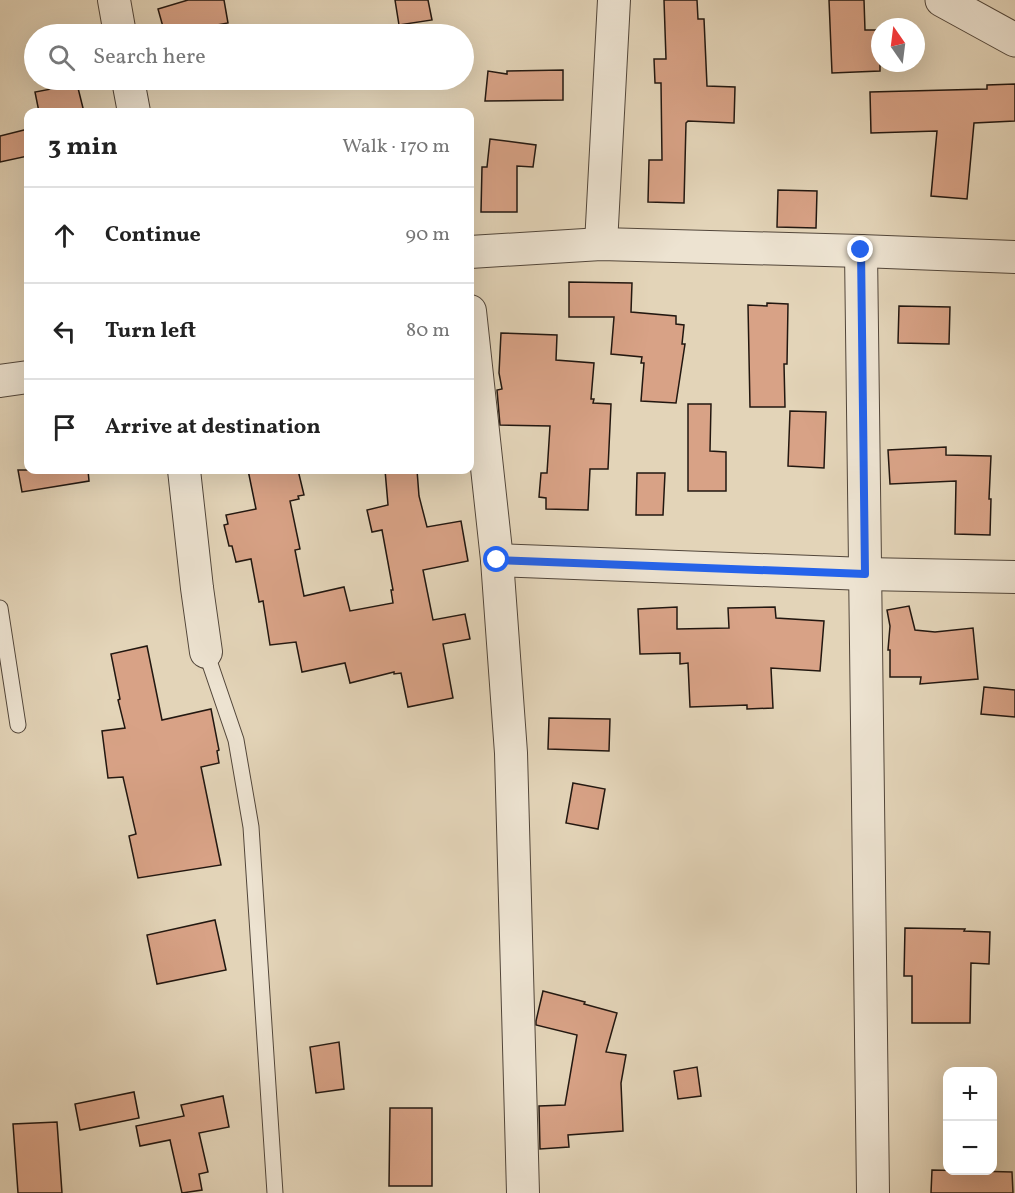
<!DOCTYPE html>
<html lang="en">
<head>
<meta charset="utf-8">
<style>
  :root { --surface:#fff; --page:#f6f6f6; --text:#222; --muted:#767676; --line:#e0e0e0 }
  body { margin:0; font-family:Vollkorn,serif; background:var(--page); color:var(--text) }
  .controls { position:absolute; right:18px; bottom:18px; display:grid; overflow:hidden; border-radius:12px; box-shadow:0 6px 24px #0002 }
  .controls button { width:54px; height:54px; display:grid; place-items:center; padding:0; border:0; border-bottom:2px solid var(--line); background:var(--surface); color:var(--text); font:30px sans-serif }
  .compass { position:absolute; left:871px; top:18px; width:54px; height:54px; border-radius:50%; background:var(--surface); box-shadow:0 6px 24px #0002; rotate:346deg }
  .stop { position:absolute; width:18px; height:18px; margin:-14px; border:4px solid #2563eb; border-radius:50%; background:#fff }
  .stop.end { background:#2563eb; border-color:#fff; box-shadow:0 2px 6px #0008 }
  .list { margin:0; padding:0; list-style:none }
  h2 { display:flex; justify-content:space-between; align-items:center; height:78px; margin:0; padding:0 24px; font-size:26px }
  h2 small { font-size:20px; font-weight:400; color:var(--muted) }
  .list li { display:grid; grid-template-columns:39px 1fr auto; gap:18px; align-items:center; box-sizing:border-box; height:96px; padding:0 24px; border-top:2px solid var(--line) }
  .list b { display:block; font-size:22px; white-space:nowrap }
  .list em { font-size:20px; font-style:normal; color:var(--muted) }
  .icon { flex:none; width:33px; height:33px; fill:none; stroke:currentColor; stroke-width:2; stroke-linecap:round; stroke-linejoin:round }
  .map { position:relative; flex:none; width:1015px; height:1193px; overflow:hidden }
  .search { position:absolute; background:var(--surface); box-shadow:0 6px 24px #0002; left:24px; top:24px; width:450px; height:66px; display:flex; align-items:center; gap:15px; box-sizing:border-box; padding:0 21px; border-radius:33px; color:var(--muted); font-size:22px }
  .panel { position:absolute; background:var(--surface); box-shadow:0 6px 24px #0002; left:24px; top:108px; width:450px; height:366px; border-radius:12px }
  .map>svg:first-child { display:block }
  .building { fill:#d8a286; stroke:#221710; stroke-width:1.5 }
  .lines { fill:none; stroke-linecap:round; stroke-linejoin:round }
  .service-casing { stroke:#52463a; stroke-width:17 }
  .minor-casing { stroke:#52463a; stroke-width:34 }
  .tertiary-casing { stroke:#52463a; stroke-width:35 }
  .service { stroke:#ede3d1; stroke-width:15 }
  .minor { stroke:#ede3d1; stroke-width:32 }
  .tertiary { stroke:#ede3d1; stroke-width:33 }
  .route { stroke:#2563eb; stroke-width:8 }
</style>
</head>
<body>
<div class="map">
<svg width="1015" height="1193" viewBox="0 0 1015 1193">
  <rect width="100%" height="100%" fill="#e3d4b8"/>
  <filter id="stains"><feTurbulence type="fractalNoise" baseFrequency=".00333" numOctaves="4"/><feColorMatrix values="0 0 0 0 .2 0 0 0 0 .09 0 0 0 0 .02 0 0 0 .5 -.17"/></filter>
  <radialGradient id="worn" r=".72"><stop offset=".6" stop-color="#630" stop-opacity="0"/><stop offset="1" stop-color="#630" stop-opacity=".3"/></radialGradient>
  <!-- building -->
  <g class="building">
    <path d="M188,0H224L228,23L189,30L191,34H165L158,9Z"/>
    <path d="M395,0H428L432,20L399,25Z"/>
    <path d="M664,0H697L698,19H704L707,86L735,87L734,123L688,121L686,123L684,203L648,202L649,160H662L661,83H655L654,59H666Z"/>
    <path d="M829,0H864L865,30H880V71L832,73Z"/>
    <path d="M563,70V100L485,101L488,71L507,74V71Z"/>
    <path d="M77,84L84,112H39L35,92Z"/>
    <path d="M1015,84V121L974,123L967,199L931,196L937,131L871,133L870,92L987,89V85Z"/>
    <path d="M28,129V156L0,162V136Z"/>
    <path d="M490,139L536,145L533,167L517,166V212H481L482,167H487Z"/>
    <path d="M778,190L817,191L816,228L777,227Z"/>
    <path d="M569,282L632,283L631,312L676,316V324L684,325L682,344H685L676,403L641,401L644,363H641L642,357L611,354L614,317H569Z"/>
    <path d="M767,303L788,304L787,364H784L785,407H750L748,305L767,306Z"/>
    <path d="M899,306L950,307L949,344L898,343Z"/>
    <path d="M501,333L557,335L556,360L594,363L591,399H594L593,403L611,404L608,469H590L588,510L546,509V498L539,497L541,473H547L550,426L500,425L497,390L502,389L499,373Z"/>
    <path d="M688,404H711L710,451L726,452V491H688Z"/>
    <path d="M790,411L826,412L824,468L788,466Z"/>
    <path d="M946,447V455L991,456L989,499H991L990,535L955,534L956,481L890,484L888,450Z"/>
    <path d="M18,470H88L89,481L22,492Z"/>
    <path d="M248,470H298L304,495L298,496L299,499L290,501L300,549L295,550L304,596L344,587L350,611L393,603L391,590H393L382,530L372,532L367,510L388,505L385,470H417L419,496L427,527L461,521L468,561L423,570L433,620L465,614L470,639L443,644L453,698L408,707L401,673L394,674V672L350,683L345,663L302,672L296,642L270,645L263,601L259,602L251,559L236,562L232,546H229L224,525L228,524L226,515L256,509Z"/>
    <path d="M637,473H665L663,515H636Z"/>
    <path d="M909,606L915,630L935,632L973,628L978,679L920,684L921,677H890V650H888L890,626L887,610Z"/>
    <path d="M677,607V629L729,628L728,608L775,607L776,618L824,621L820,671L771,668L773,708L747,709V705L690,707L688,663L680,664V653L640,654L638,609Z"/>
    <path d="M147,646L162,720L211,709L219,750L217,751L219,763L201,767L221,865L138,878L129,836L136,834L123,777L108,778L102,731L125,728L118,700L120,699L111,654Z"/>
    <path d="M984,687L1015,690V717L981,714Z"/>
    <path d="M549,718L610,719L609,751L548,749Z"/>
    <path d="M573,783L605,789L598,829L566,823Z"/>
    <path d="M215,920L226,970L157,984L147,935Z"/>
    <path d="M905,928L965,929L964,931L990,932L989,964L971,963L970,1023H912V976H904Z"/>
    <path d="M543,991L585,1002L584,1004L617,1013L606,1052L626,1055L621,1083L623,1131L568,1135L569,1147L540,1149L539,1106L565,1105L577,1035L536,1025V1021Z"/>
    <path d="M339,1042L344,1089L316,1093L310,1047Z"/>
    <path d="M697,1067L701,1096L678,1099L674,1071Z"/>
    <path d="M134,1092L139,1118L80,1130L75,1104Z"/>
    <path d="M223,1096L229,1127L199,1133L208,1172L199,1174L202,1190L182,1193L170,1140L140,1146L136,1126L184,1116L181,1105Z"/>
    <path d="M390,1108H432V1186H389Z"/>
    <path d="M57,1122L62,1193H18L13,1124Z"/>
    <path d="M932,1170L1012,1172L1013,1193H931Z"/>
  </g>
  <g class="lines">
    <!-- service casing -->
    <g class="service-casing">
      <g id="service">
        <path d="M0,608L18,725"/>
        <path d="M206,652L236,740L251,827L275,1193"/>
      </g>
    </g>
    <!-- minor casing -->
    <g class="minor-casing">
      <g id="minor">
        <path d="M114,0L120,34"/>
        <path d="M128,80L134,112"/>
        <path d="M601,244L614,0"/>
        <path d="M861,251L873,1193"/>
        <path d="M470,252L601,244L861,251L1015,257"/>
        <path d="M470,311L497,560L511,753L523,1193"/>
        <path d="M0,381L28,377"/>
        <path d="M184,470L197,588L206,652"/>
        <path d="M497,560L865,574L1015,577"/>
      </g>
    </g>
    <!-- tertiary casing -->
    <g class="tertiary-casing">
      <path id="tertiary" d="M942,0L1015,40"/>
    </g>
    <!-- service -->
    <use href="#service" class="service"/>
    <!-- minor -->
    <use href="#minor" class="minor"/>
    <!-- tertiary -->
    <use href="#tertiary" class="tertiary"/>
  </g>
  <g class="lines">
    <!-- route -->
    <path class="route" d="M497,560L865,574L861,250"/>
  </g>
  <rect width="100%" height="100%" filter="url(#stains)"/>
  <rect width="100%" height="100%" fill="url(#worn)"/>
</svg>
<div class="controls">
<button>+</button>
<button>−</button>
</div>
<svg class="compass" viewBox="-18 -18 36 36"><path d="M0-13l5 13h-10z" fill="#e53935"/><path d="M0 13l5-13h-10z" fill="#767676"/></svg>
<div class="stop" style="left:497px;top:560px"></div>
<div class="stop end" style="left:861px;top:250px"></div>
<div class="search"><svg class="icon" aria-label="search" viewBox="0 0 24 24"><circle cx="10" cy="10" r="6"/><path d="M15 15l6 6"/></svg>Search here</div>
<section class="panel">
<h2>3 min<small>Walk · 170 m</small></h2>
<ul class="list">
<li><svg class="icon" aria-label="ahead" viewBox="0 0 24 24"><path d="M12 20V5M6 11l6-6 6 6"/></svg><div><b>Continue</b></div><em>90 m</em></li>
<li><svg class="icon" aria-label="left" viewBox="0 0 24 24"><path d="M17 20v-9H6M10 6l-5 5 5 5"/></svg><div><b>Turn left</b></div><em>80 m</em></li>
<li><svg class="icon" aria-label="arrive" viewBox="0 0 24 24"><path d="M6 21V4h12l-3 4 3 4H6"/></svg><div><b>Arrive at destination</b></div></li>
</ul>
</section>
</div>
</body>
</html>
